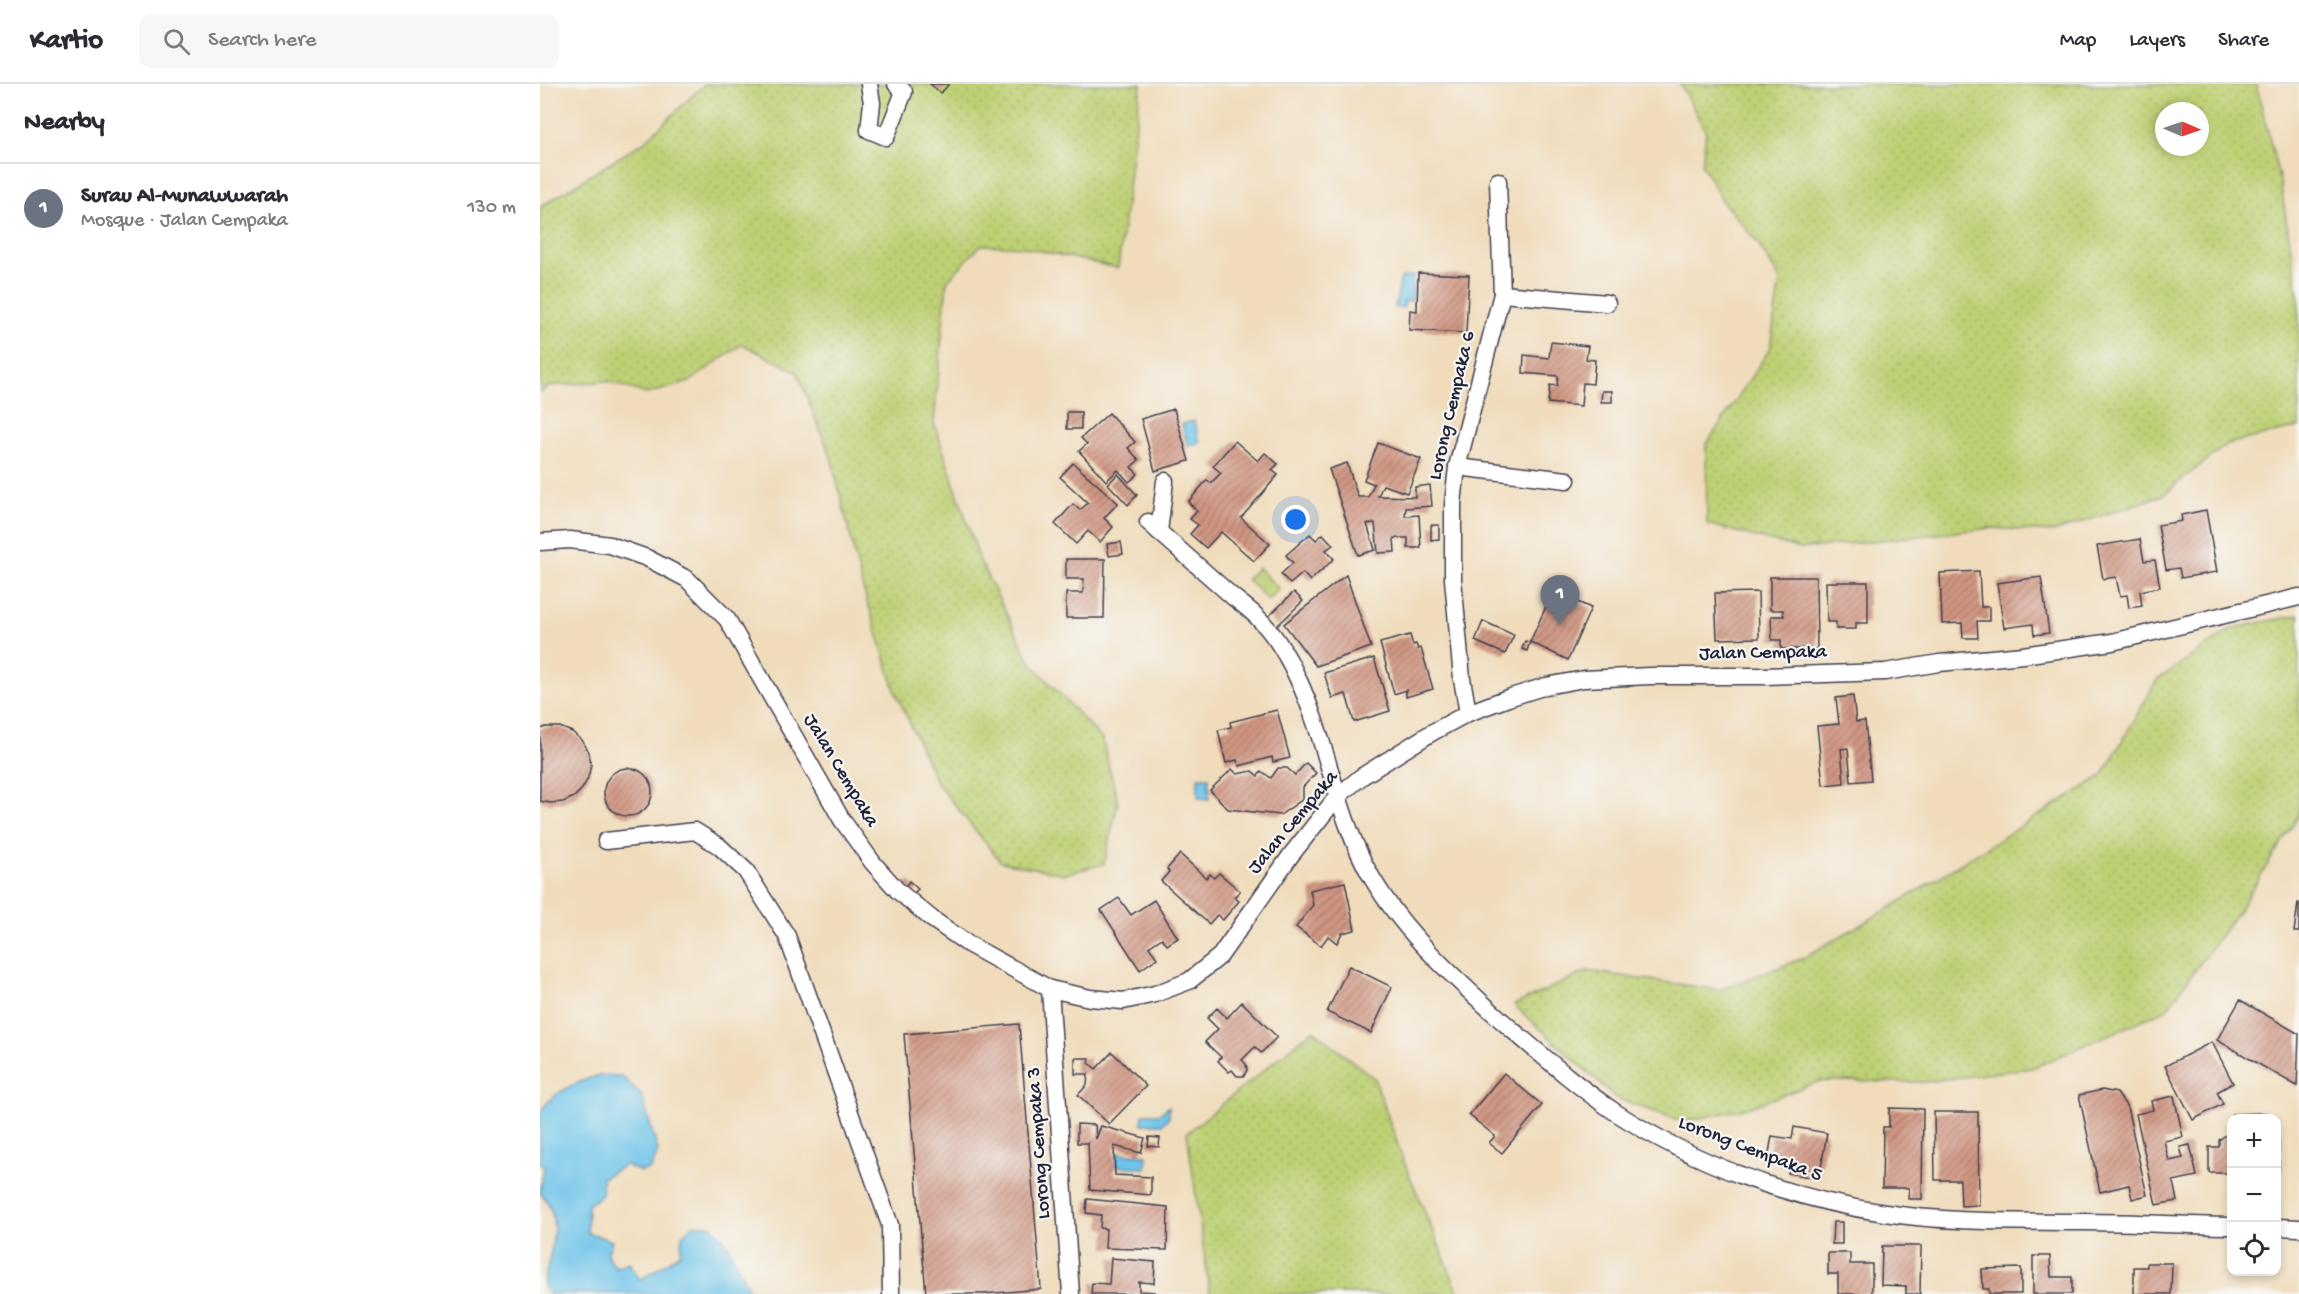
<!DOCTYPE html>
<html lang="en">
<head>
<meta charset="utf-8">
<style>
  :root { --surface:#fff; --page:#f7f7f7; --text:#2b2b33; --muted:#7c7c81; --line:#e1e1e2; --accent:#c8321e }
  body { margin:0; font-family:"Gochi Hand",sans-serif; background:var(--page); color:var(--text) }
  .controls { position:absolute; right:18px; bottom:18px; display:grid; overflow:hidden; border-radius:12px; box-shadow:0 3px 9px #0003 }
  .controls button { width:54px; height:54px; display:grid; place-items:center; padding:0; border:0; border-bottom:2px solid var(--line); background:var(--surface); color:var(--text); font:30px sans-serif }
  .compass { position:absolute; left:1615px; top:18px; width:54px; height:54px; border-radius:50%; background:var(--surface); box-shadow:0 3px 9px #0003; rotate:92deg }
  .you { position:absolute; left:756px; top:436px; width:21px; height:21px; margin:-15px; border:4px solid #fff; border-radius:50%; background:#1a73e8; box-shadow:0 0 0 9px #1a73e833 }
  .badge { display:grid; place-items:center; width:39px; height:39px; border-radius:50%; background:var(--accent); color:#fff; font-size:20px; font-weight:700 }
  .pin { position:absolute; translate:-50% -50px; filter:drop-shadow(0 2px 3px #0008) }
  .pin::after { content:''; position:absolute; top:32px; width:21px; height:18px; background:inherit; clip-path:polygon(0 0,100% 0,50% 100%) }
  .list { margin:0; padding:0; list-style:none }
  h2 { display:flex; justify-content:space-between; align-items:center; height:78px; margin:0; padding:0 24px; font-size:26px }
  h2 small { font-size:20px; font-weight:400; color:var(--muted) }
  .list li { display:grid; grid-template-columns:39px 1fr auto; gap:18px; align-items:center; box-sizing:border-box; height:90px; padding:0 24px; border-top:2px solid var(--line) }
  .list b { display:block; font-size:22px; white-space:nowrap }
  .list p { margin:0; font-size:20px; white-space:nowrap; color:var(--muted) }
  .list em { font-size:20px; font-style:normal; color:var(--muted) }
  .icon { flex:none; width:33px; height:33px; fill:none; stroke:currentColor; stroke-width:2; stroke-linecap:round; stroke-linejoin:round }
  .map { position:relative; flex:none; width:1759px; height:1210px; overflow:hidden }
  header { display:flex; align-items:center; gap:36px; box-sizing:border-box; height:84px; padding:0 30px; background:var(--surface); border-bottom:2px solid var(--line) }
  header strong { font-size:28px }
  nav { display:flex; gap:33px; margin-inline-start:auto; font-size:21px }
  .search { width:420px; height:54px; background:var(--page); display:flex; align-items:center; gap:15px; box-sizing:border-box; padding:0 21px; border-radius:12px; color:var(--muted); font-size:22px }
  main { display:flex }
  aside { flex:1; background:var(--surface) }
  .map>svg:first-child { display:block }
  .grass { fill:url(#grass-dots); stroke:#707957; stroke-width:1.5; fill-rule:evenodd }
  .garden { fill:#bdd073; stroke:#707957; stroke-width:1.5 }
  .water { fill:#6cc3e9; stroke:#477292; stroke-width:1.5 }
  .building { fill:url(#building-hatch) }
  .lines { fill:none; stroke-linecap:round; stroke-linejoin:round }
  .minor-casing { stroke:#413e4e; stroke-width:19 }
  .minor { stroke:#fff; stroke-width:16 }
  .labels { text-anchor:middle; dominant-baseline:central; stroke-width:4.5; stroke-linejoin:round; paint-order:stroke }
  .street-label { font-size:20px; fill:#22223b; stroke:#f6f6f2 }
</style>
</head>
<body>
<header>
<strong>Kartio</strong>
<div class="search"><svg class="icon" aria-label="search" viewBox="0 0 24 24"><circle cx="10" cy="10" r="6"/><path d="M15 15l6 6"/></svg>Search here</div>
<nav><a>Map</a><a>Layers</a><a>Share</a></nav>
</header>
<main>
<aside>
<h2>Nearby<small></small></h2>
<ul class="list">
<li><span class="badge" style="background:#6b7280">1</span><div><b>Surau Al-Munawwarah</b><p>Mosque · Jalan Cempaka</p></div><em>130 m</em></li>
</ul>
</aside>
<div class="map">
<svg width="1759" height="1210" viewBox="0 0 1759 1210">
  <defs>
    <pattern id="grass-dots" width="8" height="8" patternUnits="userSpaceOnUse" patternTransform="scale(1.5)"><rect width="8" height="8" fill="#bdd073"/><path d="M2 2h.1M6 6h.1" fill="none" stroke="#a2b264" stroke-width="1.8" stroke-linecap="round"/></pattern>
    <pattern id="building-hatch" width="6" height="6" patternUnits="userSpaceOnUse" patternTransform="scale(1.5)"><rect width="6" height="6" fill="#d09682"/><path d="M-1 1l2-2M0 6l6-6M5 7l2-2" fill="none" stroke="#a87a6c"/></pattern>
  </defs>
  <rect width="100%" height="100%" fill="#f6f6f2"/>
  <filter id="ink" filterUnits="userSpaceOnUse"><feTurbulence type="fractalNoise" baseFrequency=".0167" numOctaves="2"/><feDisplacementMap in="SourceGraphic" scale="12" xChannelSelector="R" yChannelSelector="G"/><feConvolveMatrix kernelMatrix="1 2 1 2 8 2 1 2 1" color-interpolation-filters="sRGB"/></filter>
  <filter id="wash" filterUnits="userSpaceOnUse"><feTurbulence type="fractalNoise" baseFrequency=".008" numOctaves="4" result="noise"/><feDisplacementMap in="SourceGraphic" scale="24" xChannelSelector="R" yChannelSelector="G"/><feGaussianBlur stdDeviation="1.35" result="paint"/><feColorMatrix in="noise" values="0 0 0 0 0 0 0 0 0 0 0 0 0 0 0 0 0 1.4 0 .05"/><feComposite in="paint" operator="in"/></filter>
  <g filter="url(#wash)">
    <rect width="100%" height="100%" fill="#f0dcbb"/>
    <!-- grass -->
    <g class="grass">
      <path d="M165,0H601L578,184L483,163L441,161L407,197L394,339L440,477L491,579L562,655L578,719L564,780L525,790L461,778L397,699L356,609L322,501L291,373L257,288L202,260L149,298L107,310L67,297L9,302L0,309V123L104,58Z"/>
      <path d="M1140,0H1716L1740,97L1759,216V343L1687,360L1623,411L1513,448L1451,444L1261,465L1167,440L1166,361L1230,265L1240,195L1217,158L1183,118L1162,81L1166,48ZM1624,27H1660V63H1624Z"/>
      <path d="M1759,531V731L1699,826L1626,926L1492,984L1384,998L1280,997L1210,1023L1143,1038L1076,1014L974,921L1047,887L1179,906L1261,875L1353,822L1562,692L1617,596L1693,544Z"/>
      <path d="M773,946L835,995L862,1073L918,1207L924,1210H670L647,1049Z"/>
    </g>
    <!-- garden -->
    <path class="garden" d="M718,484L739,505L728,516L707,495Z"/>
    <!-- water -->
    <g class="water">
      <path d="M873,192L872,217H864V223L855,224L861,194Z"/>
      <path d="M654,337L660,359L648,362L642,340Z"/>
      <path d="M658,693H669V715L658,714Z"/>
      <path d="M60,991L81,992L101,1010L118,1067L111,1084L101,1088L85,1081L62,1094V1111L48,1121L47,1148L72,1157L67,1171L76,1183L89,1178L100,1196L140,1170L142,1151L153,1141H170L184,1155L211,1210H8L3,1201C9,1172 25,1132 0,1109L4,1081L0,1080V1029C11,1008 39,997 60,991Z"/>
      <path d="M629,1022V1034L622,1040H602L603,1030H619Z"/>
      <path d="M577,1069L607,1071L606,1084L576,1082Z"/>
    </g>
    <g id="blocks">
      <!-- building -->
      <g class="building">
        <path d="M390,0H409L401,9Z"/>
        <path d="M878,189L929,191L926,249L869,246L870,226L877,227Z"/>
        <path d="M1011,258L1048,262L1046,275L1055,276L1053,300L1043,299L1041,322L1008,319L1010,301L1017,302L1018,292L983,289L984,271L1009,274Z"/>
        <path d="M1062,307H1072V318H1061Z"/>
        <path d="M634,325L649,377L615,387L601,335Z"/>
        <rect x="527" y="328" width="14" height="17"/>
        <path d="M569,329L595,358L588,364L599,376L591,383L598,390L589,398L578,386L566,397L539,367L547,360L541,354Z"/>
        <path d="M695,357L718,377L725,369L738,380L732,386L738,391L701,434L730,460L714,477L681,448L666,464L650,450L658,441L650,435L657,427L648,418L667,396L671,399L681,389L673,382Z"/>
        <path d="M838,359L881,375L867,409L843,401L838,412L875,413V403L890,401L892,422L866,424L865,432L879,431L881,464H868V454H854L855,468L838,469L835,439L827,440L835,466L818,471L789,385L807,379L818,413H828L834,400L824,396Z"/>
        <path d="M533,379L578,419L564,434L573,443L560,458L548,447L536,460L515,440L533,420L540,426L548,419L520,393Z"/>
        <path d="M578,390L597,411L588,421L568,400Z"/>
        <path d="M1666,426L1677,488L1641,494L1639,484L1626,486L1618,441L1642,437L1641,431Z"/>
        <path d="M891,441H899V455L891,456Z"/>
        <path d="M770,450L776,456L783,450L793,461L786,466L794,475L770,497L763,489L750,500L741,490L753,479L746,471Z"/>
        <path d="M1600,455L1604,477L1615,476L1620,503L1600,507L1602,522L1589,524L1587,511L1580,512L1576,493L1563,495L1557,462Z"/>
        <path d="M581,458L583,470L569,472L567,460Z"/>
        <path d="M526,475H565L564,534H526V509H543L544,495H526Z"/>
        <path d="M1439,487L1441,523H1449V537H1437L1438,554H1423L1422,539L1402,540L1400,489Z"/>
        <path d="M806,491L831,563L776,582L744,540Z"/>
        <path d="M1230,493H1276L1277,565H1241V556H1232L1231,532H1244L1243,526H1230Z"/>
        <path d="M1501,493L1509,549L1494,551L1493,540L1464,544L1457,499Z"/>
        <path d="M1286,498H1328V539H1316V545H1296V538H1287Z"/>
        <path d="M1013,507L1051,524L1028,576L990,558Z"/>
        <path d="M754,508L763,517L737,542L728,533Z"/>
        <path d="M1218,508L1219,554L1177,555L1175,509Z"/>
        <path d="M943,537L974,551L965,570L935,557Z"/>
        <path d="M870,551L873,561L876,560L878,565L881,564L893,605L866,613V606L854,610L840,559Z"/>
        <path d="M985,557L990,558L987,567L982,565Z"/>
        <path d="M834,574L850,627L814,638L806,610L792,614L784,589Z"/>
        <path d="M1313,612L1316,638L1325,637L1331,696L1311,698L1308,664L1301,665L1304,699L1283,701L1277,642L1299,640L1296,614Z"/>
        <path d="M737,626L750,674L733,678L732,673L699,682L697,676L686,679L678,646L691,643L690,638Z"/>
        <path d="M6,643H20L32,648L42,656L49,668L51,681L48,694L42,705L34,713L23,718L11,719L0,717V645Z"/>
        <path d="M766,679L776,689L763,703V715L740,731L688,725L670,706L692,685L697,690L712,687L718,692L721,687L731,694L738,684H747L755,691Z"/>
        <circle cx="88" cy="708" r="24"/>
        <path d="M640,770L666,794L670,790L674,794L679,789L700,807L694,813L699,817L683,836L677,831L669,840L621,797L629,788L627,785Z"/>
        <path d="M369,797L378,805L373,810L365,803Z"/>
        <path d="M805,798L815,846L802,849L797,859L788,852L781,862L756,843L773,821L770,806Z"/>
        <path d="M579,814L591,831L614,816L638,854L627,861L622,854L609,863L617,874L600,886L561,826Z"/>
        <path d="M1758,819H1759V848H1754Z"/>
        <path d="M809,882L852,903L831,949L787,928Z"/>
        <path d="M1700,916L1759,950L1757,1002L1677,956Z"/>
        <path d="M702,918L737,953L721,969L715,963L702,976L706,980L707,986L704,992H697L692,986L689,988L678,977L681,973L665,958L678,945L667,934L677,924L687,934Z"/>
        <path d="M479,940L501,1205L443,1210H386L364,950Z"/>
        <path d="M1672,958L1693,999L1677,1008L1683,1020L1653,1036L1625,982Z"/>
        <path d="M572,968L606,1002L569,1040L538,1011L547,1001L548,990H535V974H550L549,979L556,985Z"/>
        <path d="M964,989L1002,1021L962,1069L949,1059L955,1052L929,1031Z"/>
        <path d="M1562,1006L1577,1009L1587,1023L1607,1111L1592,1115L1589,1101L1560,1108L1539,1011Z"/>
        <path d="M1634,1012L1643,1053L1624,1057L1629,1077L1643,1074L1640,1063L1650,1061L1657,1092L1633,1097L1637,1117L1616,1121L1596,1030L1613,1026L1611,1017Z"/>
        <path d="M1349,1024L1383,1025L1382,1115H1368L1369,1104H1342L1343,1043H1349Z"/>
        <path d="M1394,1028H1438L1439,1121L1421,1122L1420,1096H1395Z"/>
        <path d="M1726,1029L1732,1034H1692V1030Z"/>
        <path d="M537,1040L555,1041L556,1055L561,1042L605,1054L601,1069L574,1062L575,1091L611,1093V1111L550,1106L548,1059H537Z"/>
        <path d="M1254,1043L1287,1049L1279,1095L1248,1089L1250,1079L1228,1074L1232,1052L1252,1055Z"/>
        <path d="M1692,1046V1089H1669V1063H1679V1056Z"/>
        <path d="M609,1053L620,1054L619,1063L608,1062Z"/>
        <path d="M1736,1054L1739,1057V1087H1736Z"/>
        <path d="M547,1115L628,1123L627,1166L565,1164L566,1145L560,1144L561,1131L546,1129Z"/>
        <path d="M1293,1138H1302V1160H1292Z"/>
        <path d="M1342,1162H1381L1380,1210H1366V1202L1341,1201Z"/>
        <path d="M1288,1169H1310V1180H1332V1210H1298V1190H1288Z"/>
        <path d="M1493,1172H1510L1511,1193H1532V1210H1493Z"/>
        <path d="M571,1174L615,1178L614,1199L599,1198V1207L614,1208V1210H551L552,1199L569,1200Z"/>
        <path d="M1607,1179H1632L1631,1210H1594V1183H1607Z"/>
        <path d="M1481,1184V1210H1449V1205H1443L1442,1185Z"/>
      </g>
    </g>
  </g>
  <g filter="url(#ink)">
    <use href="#blocks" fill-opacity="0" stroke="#413e4e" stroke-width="1.5"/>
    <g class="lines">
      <!-- minor casing -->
      <g class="minor-casing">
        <g id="minor">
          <path d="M329,0L332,19L329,46L346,53L364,8L356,0"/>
          <path d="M962,210L1067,219"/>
          <path d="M917,383L1027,396"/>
          <path d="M608,438C636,463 665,488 693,513C702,520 712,527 720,536C736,552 749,575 758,595C788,659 796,732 832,794C866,852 920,899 970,944C1004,973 1038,1003 1075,1028C1155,1080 1251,1115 1345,1129C1410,1139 1477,1137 1543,1138C1592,1138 1642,1141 1692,1142"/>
          <path d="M619,448L625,397"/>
          <path d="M0,458L30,456L70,461L107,474L147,495L187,535L302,736L333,779L358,807L392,835L428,860L510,905L550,914L583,917L615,910L649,897L680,872L751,771L797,713L821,693L891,649L928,629L968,614L1006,602L1044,595L1110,592H1224L1345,588L1399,579L1483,571L1572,558L1759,513"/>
          <path d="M928,629L922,595L913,495V420L917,383L962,210L958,97"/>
          <path d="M66,757L155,747L179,762L206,787L247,852L350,1141L351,1210"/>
          <path d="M510,905L531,1210"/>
          <path d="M1736,1143L1759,1144"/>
        </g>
      </g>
      <!-- minor -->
      <use href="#minor" class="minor"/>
    </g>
  </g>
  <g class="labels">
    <!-- street labels -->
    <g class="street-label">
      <text transform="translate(913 322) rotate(-77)">Lorong Cempaka 6</text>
      <text transform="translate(1223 570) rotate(-1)">Jalan Cempaka</text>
      <text transform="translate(300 687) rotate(59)">Jalan Cempaka</text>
      <text transform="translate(754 739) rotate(-50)">Jalan Cempaka</text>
      <text transform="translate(500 1059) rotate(-94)">Lorong Cempaka 3</text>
      <text transform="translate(1210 1066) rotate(21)">Lorong Cempaka 5</text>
    </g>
  </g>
</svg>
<div class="controls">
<button>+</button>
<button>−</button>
<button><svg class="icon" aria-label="locate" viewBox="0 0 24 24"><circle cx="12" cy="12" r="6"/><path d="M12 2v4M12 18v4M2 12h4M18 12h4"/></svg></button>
</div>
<svg class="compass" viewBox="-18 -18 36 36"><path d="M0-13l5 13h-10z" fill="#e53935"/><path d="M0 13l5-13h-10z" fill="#7c7c81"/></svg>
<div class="you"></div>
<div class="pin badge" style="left:1020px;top:541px;background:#6b7280">1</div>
</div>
</main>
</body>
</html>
